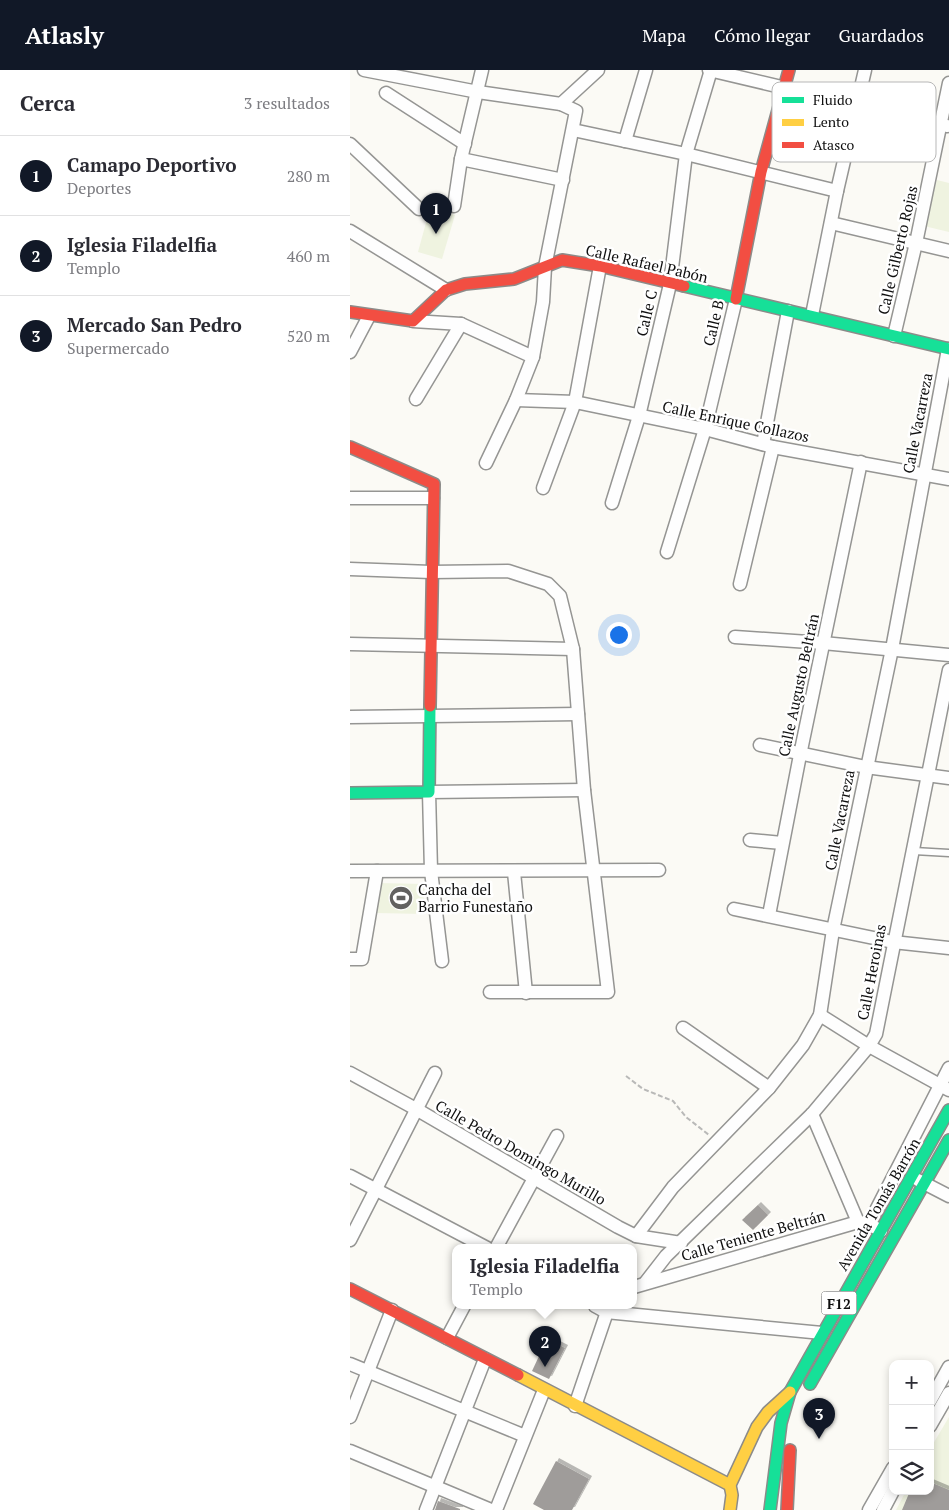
<!DOCTYPE html>
<html lang="es">
<head>
<meta charset="utf-8">
<style>
  :root { --surface:#fff; --page:#f2f2f3; --text:#2b2b33; --muted:#7c7c81; --line:#e1e1e2; --accent:#111827 }
  body { margin:0; font-family:"PT Serif",serif; background:var(--page); color:var(--text) }
  .controls { position:absolute; right:15px; bottom:15px; display:grid; overflow:hidden; border-radius:10px; box-shadow:0 2px 8px #0003 }
  .controls button { width:45px; height:45px; display:grid; place-items:center; padding:0; border:0; border-bottom:1px solid var(--line); background:var(--surface); color:var(--text); font:25px sans-serif }
  .you { position:absolute; left:268px; top:564px; width:18px; height:18px; margin:-12px; border:4px solid #fff; border-radius:50%; background:#1a73e8; box-shadow:0 0 0 8px #1a73e833 }
  .badge { display:grid; place-items:center; width:32px; height:32px; border-radius:50%; background:var(--accent); color:#fff; font-size:16px; font-weight:700 }
  .pin { position:absolute; translate:-50% -41px; filter:drop-shadow(0 1px 2px #0008) }
  .pin::after { content:''; position:absolute; top:26px; width:18px; height:15px; background:inherit; clip-path:polygon(0 0,100% 0,50% 100%) }
  .popup { position:absolute; left:102px; top:1174px; width:185px; height:65px; box-sizing:border-box; display:grid; place-content:center; border-radius:10px; background:var(--surface); filter:drop-shadow(0 1px 4px #0005); font-size:16px; white-space:nowrap; color:var(--muted) }
  .popup b { font-size:19px; color:var(--text) }
  .popup::after { content:''; position:absolute; left:50%; top:100%; margin-left:-10px; border:10px solid transparent; border-top-color:var(--surface) }
  .list { margin:0; padding:0; list-style:none }
  h2 { display:flex; justify-content:space-between; align-items:center; height:65px; margin:0; padding:0 20px; font-size:21px }
  h2 small { font-size:16px; font-weight:400; color:var(--muted) }
  .list li { display:grid; grid-template-columns:32px 1fr auto; gap:15px; align-items:center; box-sizing:border-box; height:80px; padding:0 20px; border-top:1px solid var(--line) }
  .list b { display:block; font-size:19px; white-space:nowrap }
  .list p { margin:0; font-size:16px; white-space:nowrap; color:var(--muted) }
  .list em { font-size:16px; font-style:normal; color:var(--muted) }
  .icon { flex:none; width:28px; height:28px; fill:none; stroke:currentColor; stroke-width:2; stroke-linecap:round; stroke-linejoin:round }
  .map { position:relative; flex:none; width:599px; height:1440px; overflow:hidden }
  header { display:flex; align-items:center; gap:30px; box-sizing:border-box; height:70px; padding:0 25px; background:var(--accent); color:#fff }
  header strong { font-size:24px }
  nav { display:flex; gap:28px; margin-inline-start:auto; font-size:18px }
  main { display:flex }
  aside { flex:1; background:var(--surface) }
  .map>svg:first-child { display:block }
  .pitch { fill:#eff3e0 }
  .building { fill:#9f9c9a; filter:url(#shadow) }
  .lines { fill:none; stroke-linecap:round; stroke-linejoin:round }
  .lane-casing { stroke:#959593; stroke-width:9 }
  .street-casing { stroke:#959593; stroke-width:15 }
  .fast-casing { stroke:#8c8b89; stroke-width:14 }
  .slow-casing { stroke:#8c8b89; stroke-width:14 }
  .jam-casing { stroke:#8c8b89; stroke-width:14 }
  .path { stroke:#b9b9b8; stroke-width:2; stroke-dasharray:5 2.5; stroke-linecap:butt }
  .lane { stroke:#fefefe; stroke-width:6 }
  .street { stroke:#fefefe; stroke-width:12 }
  .fast { stroke:#16e098; stroke-width:11 }
  .slow { stroke:#ffcf43; stroke-width:11 }
  .jam { stroke:#f24e42; stroke-width:11 }
  .labels { text-anchor:middle; dominant-baseline:central; stroke-width:5; stroke-linejoin:round; paint-order:stroke }
  .shield { fill:#fff; stroke:#575757; stroke-width:1 }
  .shield-label { font-size:14px; font-weight:bold; fill:#0f0f0f }
  .street-label { font-size:15px; fill:#0f0f0f; stroke:#fff }
  .poi-label { font-size:15px; fill:#0f0f0f; stroke:#fff; text-anchor:start }
  .key { fill:#fff; stroke:#b7b7b7; stroke-width:1 }
  .key-label { font-size:14px; fill:#0f0f0f }
</style>
</head>
<body>
<header>
<strong>Atlasly</strong>
<nav><a>Mapa</a><a>Cómo llegar</a><a>Guardados</a></nav>
</header>
<main>
<aside>
<h2>Cerca<small>3 resultados</small></h2>
<ul class="list">
<li><span class="badge">1</span><div><b>Camapo Deportivo</b><p>Deportes</p></div><em>280 m</em></li>
<li><span class="badge">2</span><div><b>Iglesia Filadelfia</b><p>Templo</p></div><em>460 m</em></li>
<li><span class="badge">3</span><div><b>Mercado San Pedro</b><p>Supermercado</p></div><em>520 m</em></li>
</ul>
</aside>
<div class="map">
<svg width="599" height="1440" viewBox="0 0 599 1440">
  <defs>
    <filter id="shadow"><feDropShadow dx="3" dy="-3" stdDeviation="0" flood-color="#0004"/></filter>
  </defs>
  <rect width="100%" height="100%" fill="#fbfaf5"/>
  <!-- pitch -->
  <g class="pitch">
    <path d="M587,110L599,113V162L574,156Z"/>
    <path d="M80,138L105,145L92,189L68,182Z"/>
    <path d="M28,813L75,814L73,844L26,843Z"/>
    <path d="M599,1347V1440H546L556,1421H580V1379Z"/>
  </g>
  <!-- building -->
  <g class="building">
    <path d="M408,1135L418,1145L403,1160L392,1150Z"/>
    <path d="M197,1269L215,1278L199,1309L182,1301Z"/>
    <path d="M206,1391L239,1409L222,1440H194L183,1434Z"/>
    <path d="M580,1412L599,1420V1440H552L560,1421H580Z"/>
    <path d="M88,1431L110,1439V1440H85Z"/>
  </g>
  <g class="lines">
    <!-- lane casing -->
    <g class="lane-casing">
      <path id="lane" d="M564,781L599,783"/>
    </g>
    <!-- street casing -->
    <g class="street-casing">
      <g id="street">
        <path d="M14,0L128,22L211,34L248,0"/>
        <path d="M359,0L597,56"/>
        <path d="M36,23L115,74"/>
        <path d="M223,60L336,84L487,121"/>
        <path d="M275,71L296,0"/>
        <path d="M0,74L69,139"/>
        <path d="M111,89L213,110"/>
        <path d="M104,136L111,89L132,0"/>
        <path d="M481,153L599,181"/>
        <path d="M0,161L96,220"/>
        <path d="M462,245L487,121L515,0"/>
        <path d="M63,251L111,254L183,287L166,330L136,393"/>
        <path d="M544,266L566,173L599,13"/>
        <path d="M0,282L19,246"/>
        <path d="M183,287L193,232L195,197L226,41L211,34"/>
        <path d="M66,329L111,254"/>
        <path d="M166,330L225,332L355,359L423,377L599,409"/>
        <path d="M413,374L438,241"/>
        <path d="M193,418L225,332L250,196"/>
        <path d="M0,428H83"/>
        <path d="M262,433L289,346L320,214L336,84L361,0"/>
        <path d="M317,482L355,359L386,229"/>
        <path d="M0,499L81,502L158,501L198,514L210,526L223,579L234,720L258,922H140"/>
        <path d="M390,514L423,377"/>
        <path d="M385,567L473,573L599,585"/>
        <path d="M0,574L223,579"/>
        <path d="M0,647L228,644"/>
        <path d="M410,675L516,697L599,708"/>
        <path d="M400,770L432,773"/>
        <path d="M0,801L309,800"/>
        <path d="M164,802L176,923"/>
        <path d="M384,839L543,872L599,878"/>
        <path d="M419,845L450,685L511,392"/>
        <path d="M0,889H12L27,801"/>
        <path d="M92,891L81,801L79,722L234,720"/>
        <path d="M470,945L519,976L599,1020"/>
        <path d="M333,958L419,1018"/>
        <path d="M0,1003L66,1039L268,1157L286,1166L331,1173"/>
        <path d="M462,1044L508,1152"/>
        <path d="M0,1106L137,1178"/>
        <path d="M568,1110L599,1126"/>
        <path d="M519,1154L599,998"/>
        <path d="M286,1166L323,1117L419,1018L453,975L470,945L483,860L542,579L598,279"/>
        <path d="M0,1170L85,1003"/>
        <path d="M146,1178L207,1066"/>
        <path d="M295,1213L316,1186L462,1044L519,976L526,964L599,600"/>
        <path d="M284,1217L508,1152L519,1154L531,1161"/>
        <path d="M245,1236L256,1242L472,1263"/>
        <path d="M97,1268L114,1236"/>
        <path d="M0,1294L175,1366"/>
        <path d="M580,1331L599,1297"/>
        <path d="M225,1336L259,1236"/>
        <path d="M0,1347L42,1240"/>
        <path d="M580,1356L599,1323"/>
        <path d="M0,1381L141,1440"/>
        <path d="M76,1440L135,1289"/>
        <path d="M146,1440L194,1320"/>
        <path d="M519,1440L543,1398"/>
        <path d="M533,1440L543,1421"/>
      </g>
    </g>
    <!-- fast casing -->
    <g class="fast-casing">
      <g id="fast">
        <path d="M334,216L599,279"/>
        <path d="M0,723L79,722L80,636"/>
        <path d="M460,1314L599,1070"/>
        <path d="M420,1440L431,1353L440,1322L599,1040"/>
      </g>
    </g>
    <!-- slow casing -->
    <g class="slow-casing">
      <g id="slow">
        <path d="M168,1305L380,1415"/>
        <path d="M380,1440L382,1425L380,1415L407,1357L418,1342L440,1322"/>
      </g>
    </g>
    <!-- jam casing -->
    <g class="jam-casing">
      <g id="jam">
        <path d="M386,229L411,102L439,0"/>
        <path d="M0,242L63,251L96,220L115,214L164,209L212,190L250,196L334,216"/>
        <path d="M0,377L84,414L80,636"/>
        <path d="M0,1219L168,1305"/>
        <path d="M437,1440L440,1380"/>
      </g>
    </g>
    <!-- path -->
    <path class="path" d="M276,1006L293,1019L323,1031L336,1047L359,1065"/>
    <!-- lane -->
    <use href="#lane" class="lane"/>
    <!-- street -->
    <use href="#street" class="street"/>
    <!-- fast -->
    <use href="#fast" class="fast"/>
    <!-- slow -->
    <use href="#slow" class="slow"/>
    <!-- jam -->
    <use href="#jam" class="jam"/>
  </g>
  <!-- icons -->
  <defs>
    <g id="stadium-disc" transform="scale(1.25)"><circle r="9.5" fill="#626160" stroke="#fff"/><path d="M0-5a6.5 5 0 1 0 0 10a6.5 5 0 1 0 0-10ZM-3.5-1.8h7v3.6h-7Z" fill="#fff"/></g>
  </defs>
  <g fill-rule="evenodd">
    <use href="#stadium-disc" x="51" y="828"/>
  </g>
  <g class="labels">
    <!-- shield labels -->
    <rect class="shield" x="471.5" y="1221.5" width="35" height="23" rx="4"/>
    <g class="shield-label">
      <text x="489" y="1233">F12</text>
    </g>
    <!-- street labels -->
    <g class="street-label">
      <text transform="translate(547 180) rotate(-77)">Calle Gilberto Rojas</text>
      <text transform="translate(297 193) rotate(13)">Calle Rafael Pabón</text>
      <text transform="translate(296 243) rotate(-77)">Calle C</text>
      <text transform="translate(363 253) rotate(-77)">Calle B</text>
      <text transform="translate(386 351) rotate(12)">Calle Enrique Collazos</text>
      <text transform="translate(567 353) rotate(-79)">Calle Vacarreza</text>
      <text transform="translate(448 615) rotate(-78)">Calle Augusto Beltrán</text>
      <text transform="translate(489 750) rotate(-79)">Calle Vacarreza</text>
      <text transform="translate(521 902) rotate(-79)">Calle Heroinas</text>
      <text transform="translate(171 1082) rotate(30)">Calle Pedro Domingo Murillo</text>
      <text transform="translate(528 1134) rotate(-60)">Avenida Tomás Barrón</text>
      <text transform="translate(403 1165) rotate(-16)">Calle Teniente Beltrán</text>
    </g>
    <!-- poi labels -->
    <g class="poi-label">
      <text x="68" y="819">Cancha del<tspan x="68" dy="17">Barrio Funestaño</tspan></text>
    </g>
  </g>
  <!-- legend -->
  <rect x="422" y="12" width="164" height="80" rx="8" class="key"/>
  <rect x="432" y="27" width="22" height="6" fill="#16e098"/>
  <rect x="432" y="49" width="22" height="7" fill="#ffcf43"/>
  <rect x="432" y="72" width="22" height="6" fill="#f24e42"/>
  <g class="key-label">
    <text x="463" y="35">Fluido</text>
    <text x="463" y="57">Lento</text>
    <text x="463" y="80">Atasco</text>
  </g>
</svg>
<div class="controls">
<button>+</button>
<button>−</button>
<button><svg class="icon" aria-label="layers" viewBox="0 0 24 24"><path d="M12 4l9 5-9 5-9-5zM3 14l9 5 9-5"/></svg></button>
</div>
<div class="you"></div>
<div class="pin badge" style="left:86px;top:164px">1</div>
<div class="pin badge" style="left:195px;top:1297px">2</div>
<div class="popup"><b>Iglesia Filadelfia</b>Templo</div>
<div class="pin badge" style="left:469px;top:1369px">3</div>
</div>
</main>
</body>
</html>
